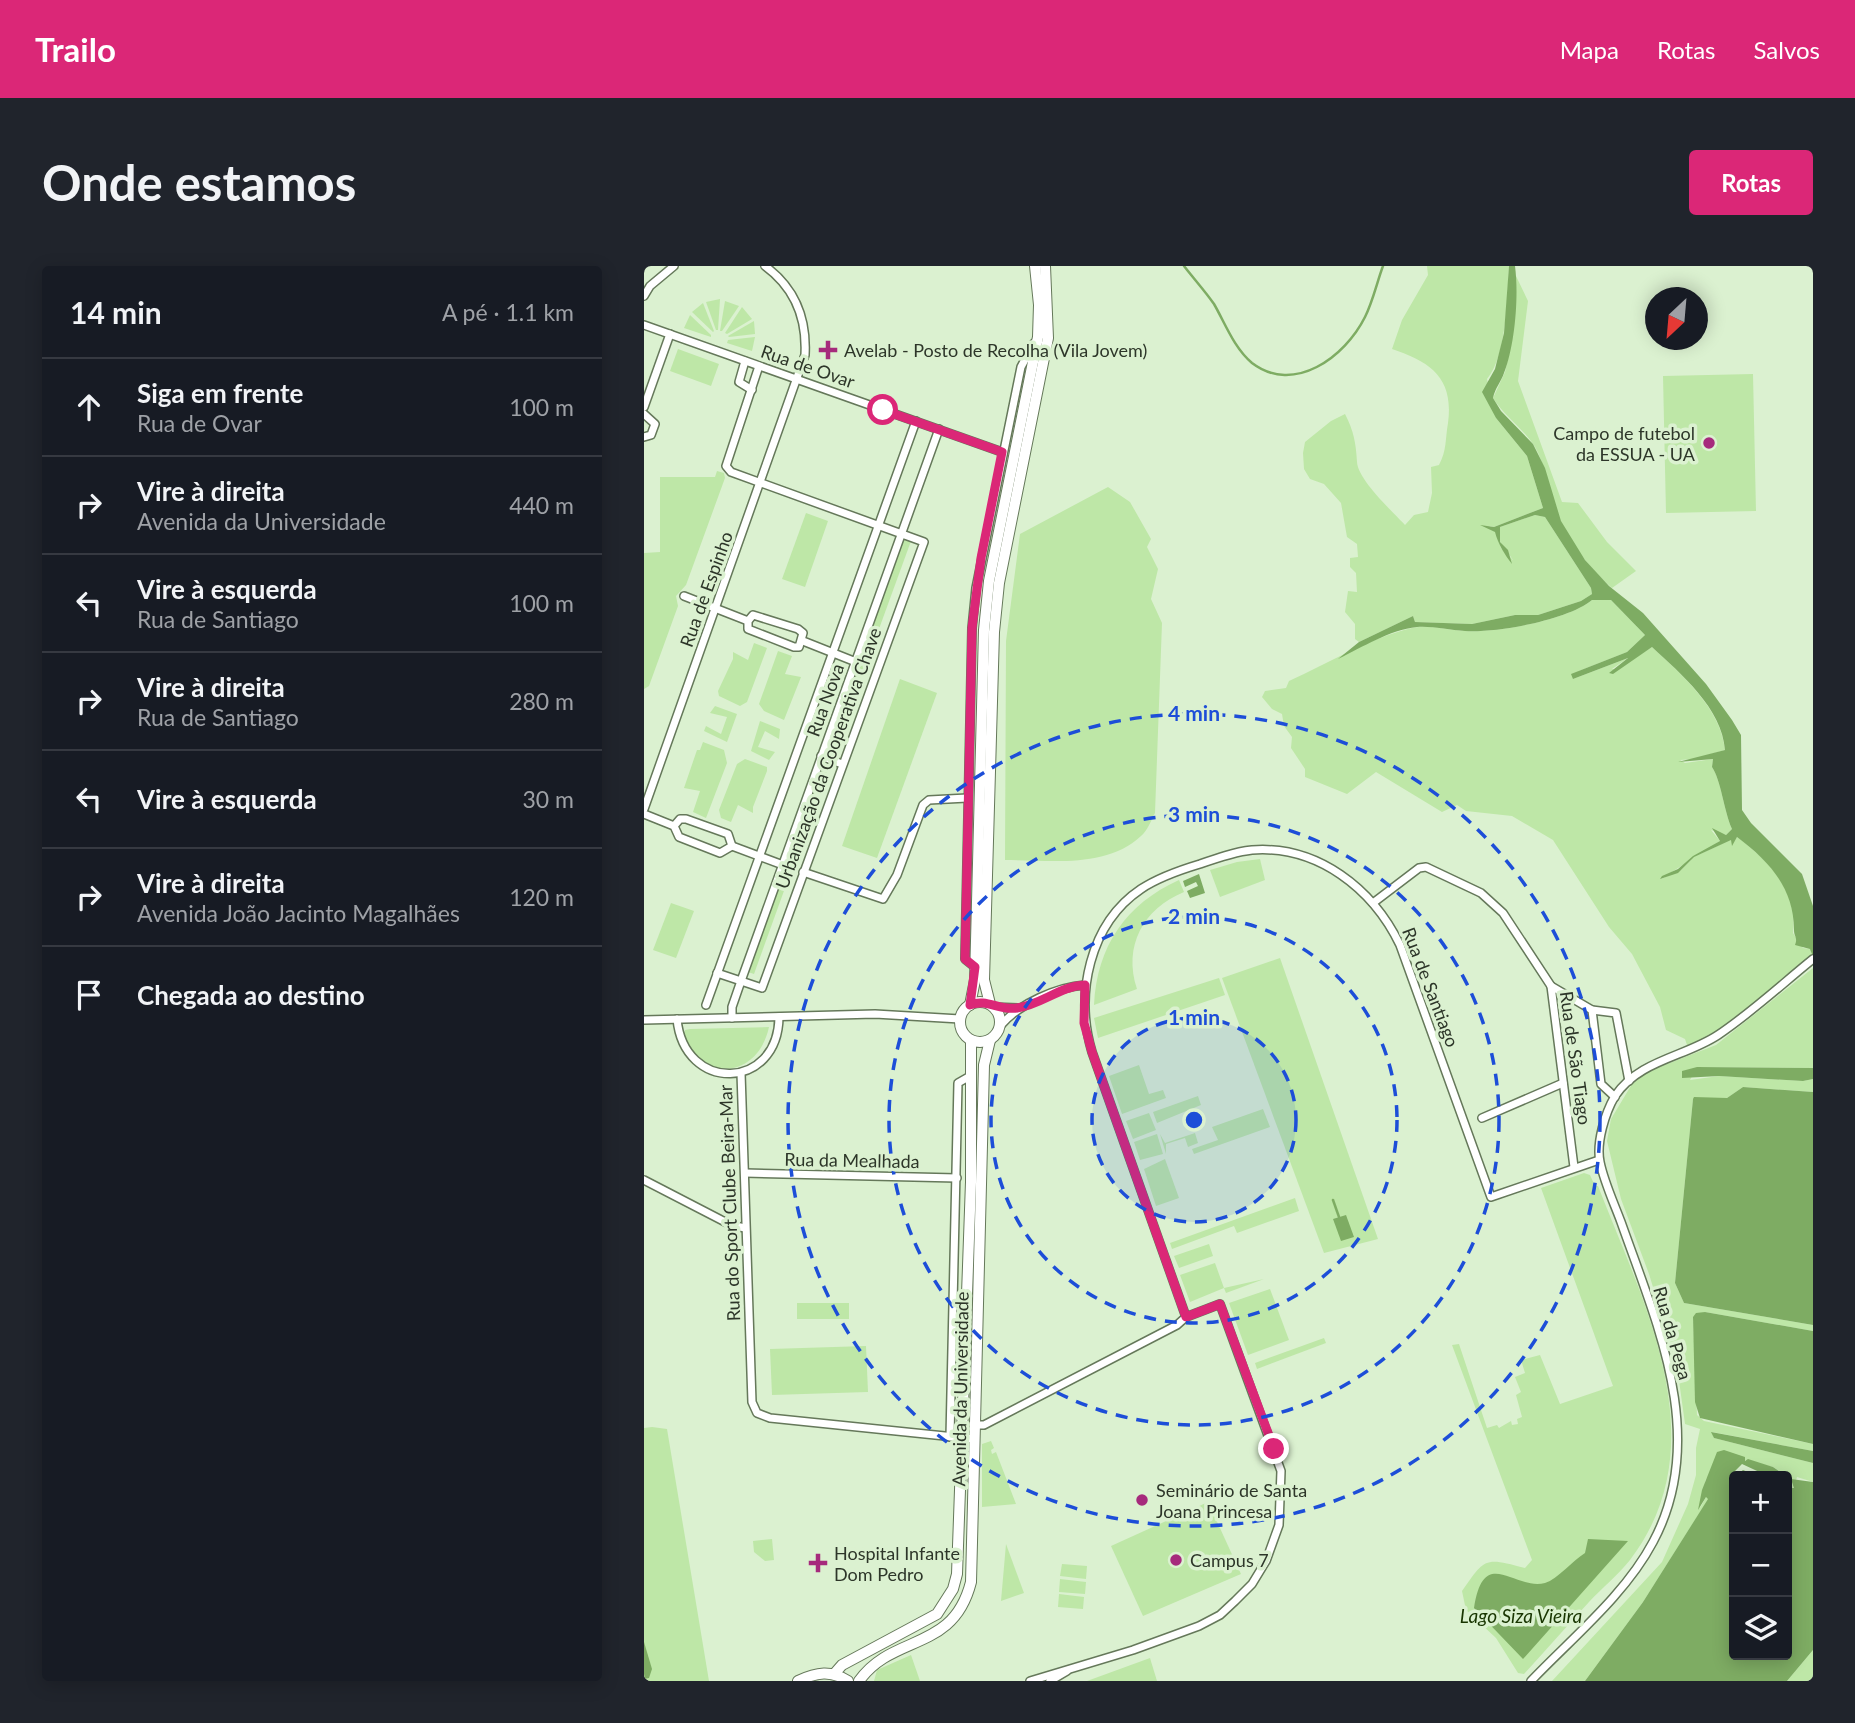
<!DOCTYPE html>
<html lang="pt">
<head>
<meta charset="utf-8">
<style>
  :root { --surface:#171b24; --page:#20242c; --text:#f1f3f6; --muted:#9ea1a6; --line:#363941; --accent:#db2777 }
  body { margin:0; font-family:Lato,sans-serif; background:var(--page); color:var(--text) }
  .controls { position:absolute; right:21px; bottom:21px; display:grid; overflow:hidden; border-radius:7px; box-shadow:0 4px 18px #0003 }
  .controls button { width:63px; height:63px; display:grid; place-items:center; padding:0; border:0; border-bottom:2px solid var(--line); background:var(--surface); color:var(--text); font:35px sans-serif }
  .compass { position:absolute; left:1001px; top:21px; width:63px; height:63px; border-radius:50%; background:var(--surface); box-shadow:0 4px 18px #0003; rotate:206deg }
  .stop { position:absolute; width:21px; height:21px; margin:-16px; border:5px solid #db2777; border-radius:50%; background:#fff }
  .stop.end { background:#db2777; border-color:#fff; box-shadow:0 2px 7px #0008 }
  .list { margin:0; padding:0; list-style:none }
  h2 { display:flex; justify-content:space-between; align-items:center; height:91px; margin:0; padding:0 28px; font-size:30px }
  h2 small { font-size:23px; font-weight:400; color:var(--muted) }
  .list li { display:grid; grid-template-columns:46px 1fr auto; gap:21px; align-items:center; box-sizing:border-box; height:98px; padding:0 28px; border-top:2px solid var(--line) }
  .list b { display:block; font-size:26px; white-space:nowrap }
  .list p { margin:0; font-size:23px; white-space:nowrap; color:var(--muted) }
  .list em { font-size:23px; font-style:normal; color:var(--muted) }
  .icon { flex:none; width:38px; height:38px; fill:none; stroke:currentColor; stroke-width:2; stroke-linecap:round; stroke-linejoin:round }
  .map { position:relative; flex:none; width:1169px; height:1415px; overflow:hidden; border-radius:7px }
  header { display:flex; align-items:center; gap:42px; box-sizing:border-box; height:98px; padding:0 35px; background:var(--accent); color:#fff }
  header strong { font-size:33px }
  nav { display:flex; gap:38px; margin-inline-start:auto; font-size:24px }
  .intro { display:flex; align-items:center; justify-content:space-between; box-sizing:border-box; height:168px; padding:0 42px }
  h1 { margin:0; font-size:49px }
  .button { padding:18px 32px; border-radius:7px; background:var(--accent); color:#fff; font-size:24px; font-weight:700 }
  main { display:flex; gap:42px; padding:0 42px }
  aside { flex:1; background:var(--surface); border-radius:7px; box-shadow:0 4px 18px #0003 }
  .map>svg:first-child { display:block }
  .green { fill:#bee7a7 }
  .water { fill:#7eac63 }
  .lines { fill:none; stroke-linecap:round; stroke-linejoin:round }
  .stream { stroke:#7eac63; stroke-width:2.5 }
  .street-casing { stroke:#65785a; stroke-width:10 }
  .secondary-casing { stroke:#65785a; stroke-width:12 }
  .street { stroke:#fff; stroke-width:7 }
  .secondary { stroke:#fff; stroke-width:10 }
  .route { stroke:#db2777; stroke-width:9 }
  .ring { fill:none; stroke:#1d4ed8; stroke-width:3.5; stroke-dasharray:12 9 }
  .poi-dot { fill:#a62a7c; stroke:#dbf1d0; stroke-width:2.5 }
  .labels { text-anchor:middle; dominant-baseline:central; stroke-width:7; stroke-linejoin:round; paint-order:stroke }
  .poi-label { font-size:18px; fill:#2d3629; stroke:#dbf1d0; text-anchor:start }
  .street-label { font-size:18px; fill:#2d3629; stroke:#dbf1d0 }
  .water-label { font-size:19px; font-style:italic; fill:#183500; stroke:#dbf1d0 }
  .centre { fill:#1d4ed8; stroke:#dbf1d0; stroke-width:3.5 }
  .ring-label { font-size:21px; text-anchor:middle; font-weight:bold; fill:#1d4ed8; stroke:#dbf1d0; stroke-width:7; stroke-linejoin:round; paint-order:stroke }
</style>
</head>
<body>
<header>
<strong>Trailo</strong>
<nav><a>Mapa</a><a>Rotas</a><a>Salvos</a></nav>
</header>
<div class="intro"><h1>Onde estamos</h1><a class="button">Rotas</a></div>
<main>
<aside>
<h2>14 min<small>A pé · 1.1 km</small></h2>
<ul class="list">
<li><svg class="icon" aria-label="ahead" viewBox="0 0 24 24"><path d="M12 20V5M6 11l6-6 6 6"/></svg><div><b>Siga em frente</b><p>Rua de Ovar</p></div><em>100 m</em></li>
<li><svg class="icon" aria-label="right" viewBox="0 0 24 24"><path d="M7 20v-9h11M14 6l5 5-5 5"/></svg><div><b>Vire à direita</b><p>Avenida da Universidade</p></div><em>440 m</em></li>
<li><svg class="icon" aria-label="left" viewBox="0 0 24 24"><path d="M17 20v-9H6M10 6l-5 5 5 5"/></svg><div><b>Vire à esquerda</b><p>Rua de Santiago</p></div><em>100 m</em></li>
<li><svg class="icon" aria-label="right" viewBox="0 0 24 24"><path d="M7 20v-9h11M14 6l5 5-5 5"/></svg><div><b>Vire à direita</b><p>Rua de Santiago</p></div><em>280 m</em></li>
<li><svg class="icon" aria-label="left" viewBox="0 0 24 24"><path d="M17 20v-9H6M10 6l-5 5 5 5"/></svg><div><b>Vire à esquerda</b></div><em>30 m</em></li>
<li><svg class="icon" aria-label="right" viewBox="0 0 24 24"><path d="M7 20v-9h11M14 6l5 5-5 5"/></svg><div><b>Vire à direita</b><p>Avenida João Jacinto Magalhães</p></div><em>120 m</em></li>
<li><svg class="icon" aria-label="arrive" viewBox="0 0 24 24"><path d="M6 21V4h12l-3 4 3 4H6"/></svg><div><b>Chegada ao destino</b></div></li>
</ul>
</aside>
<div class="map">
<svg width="1169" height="1415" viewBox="0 0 1169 1415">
  <rect width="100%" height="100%" fill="#dbf1d0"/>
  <!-- green -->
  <g class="green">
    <path d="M783,0H865C863,30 863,90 843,113L852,152L883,190L899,242L850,261L845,260L852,266L857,282L869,294L856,276V261L891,249L901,251L947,322L948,328L937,335L894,349H871L828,358L771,356L769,350L715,376L711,373V358L701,346L704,325L713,326L712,307L706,301V292L714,291L713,278L703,271L697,237L680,218L666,213L660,203L659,187L661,176L687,155L701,148C710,165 712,178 713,196C714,214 749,246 761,259L770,249L784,246L788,227L787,201L795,199C803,184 801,174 804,157C810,112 787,96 748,83L758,54L784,9Z"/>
    <path d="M872,10L884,35L874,115L918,236L934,237L963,276L992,305L968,322C943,300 920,270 910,238C904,218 901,199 891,181C880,163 860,150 849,132L861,106L867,78Z"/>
    <path d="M76,33L74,64H72L62,36Z"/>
    <path d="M81,35L95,40L78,65H76Z"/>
    <path d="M59,37L70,65L69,66L48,46Z"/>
    <path d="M98,41L108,53L83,68L81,67Z"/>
    <path d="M46,49L67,69V71L40,62Z"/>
    <path d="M110,55L111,68L85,71L84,70Z"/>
    <path d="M111,71L108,85L83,77L84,74Z"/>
    <path d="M34,83L75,98L67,120L26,105Z"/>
    <path d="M1109,108L1112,245L1022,247L1019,110Z"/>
    <path d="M73,205L80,207L81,212L42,319L32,330L34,340L5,420L0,423V287L16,286V211H71Z"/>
    <path d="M464,221L486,236L507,273L503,281L514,303L507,333L518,357L511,547C507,555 503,565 497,570C462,603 405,594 361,594L362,375L376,268Z"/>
    <path d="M162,247L184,255L161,321L138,313Z"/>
    <path d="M260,273L267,275L192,481L185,478Z"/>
    <path d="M948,334H967L1001,369L983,386L935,405L929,413L984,392L968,403H973L1008,381C1037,408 1077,442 1081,484L1050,493L1036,494L1041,497L1069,493L1068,501C1077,514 1080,545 1088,563L1082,569L1067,564L1076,575L1017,613L1037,604L1050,591L1088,573V578L1093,571C1124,594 1154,624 1149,667L1159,682L1167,683L1168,691C1129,725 1090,758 1044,782L1041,773L1022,764L1016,741L988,688L965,661L909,574L868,550L822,545L813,539L798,546L732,506L703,528L661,511V503L647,482L648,471L640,460L638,448L628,443L618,431L621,425L642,422L645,415C685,397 725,372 768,362C785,358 804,364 821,365C853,367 924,354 948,334Z"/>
    <path d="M110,377L123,382L103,436L96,440L75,430L74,425L89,393V386L104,394Z"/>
    <path d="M134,385L148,390L141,408L157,411L140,454L120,445L115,438Z"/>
    <path d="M256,413L293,427L233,592L198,580Z"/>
    <path d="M71,440L93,448L83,476L60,465L62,460L77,468L83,451L66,447Z"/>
    <path d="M116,455L136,463L135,473L121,465L114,481L131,486L125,494L107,485Z"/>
    <path d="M59,476L80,484L83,497L62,552L49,546L56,525L40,522L53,484H56Z"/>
    <path d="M101,493L123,501V505L109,541V547L94,539L87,556L77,552L75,544L93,498Z"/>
    <path d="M177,500L184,503L110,708L104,706Z"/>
    <path d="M616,593L621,614L576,631L566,604L593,596Z"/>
    <path d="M535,614L540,626C499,643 479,680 493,723L450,739C453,680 482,638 535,614Z"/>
    <path d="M27,637L50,645L32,692L9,684Z"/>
    <path d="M636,692L734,973L680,987L578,712Z"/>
    <path d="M1169,702V802L1053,801L1046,814L1075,810L1159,815L1169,813V826L1099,821L1083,832L1049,833L1031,1017L1040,1037L1169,1059V1065L1061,1046L1049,1051L1053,1149L1060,1155L1169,1178V1185L1068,1166L1070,1172L1169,1197V1216L1153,1211L1149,1224L1143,1222V1210L1129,1201L1100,1194L1101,1191L1062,1213L1056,1242L1062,1231L1065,1232L999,1336L941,1415H908L1018,1296L1044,1238L1052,1209V1182L1056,1163L1041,1158L1033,1100L1005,1008L977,933L963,875L967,853L988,818L1005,805L1072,779Z"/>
    <path d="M575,712L581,729L454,772L450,752Z"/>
    <path d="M125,761C114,812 59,818 40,768L41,764L46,763Z"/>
    <path d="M495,799L505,828L519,824L522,832L478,848L465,810Z"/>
    <path d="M554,830L557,839L513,857L509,846Z"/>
    <path d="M619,843L626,861L550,888L548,883L574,874L568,861Z"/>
    <path d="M505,847L512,864L489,873L482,855Z"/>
    <path d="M551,867L554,877L544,881L541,872L522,878V888L516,868L521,877Z"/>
    <path d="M513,868L519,888L496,894L490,876Z"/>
    <path d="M521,893L535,932L512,940L500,903Z"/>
    <path d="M940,907L946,909L951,920H954C999,1036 1075,1177 986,1294C974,1309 958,1322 945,1336C923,1360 902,1384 880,1408L874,1407L852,1372L822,1344L818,1325C841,1292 840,1291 881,1302L888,1294L808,1079L815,1078L843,1162L853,1159L855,1162L867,1155L868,1159L874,1158L873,1153L878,1151L872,1129L877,1126L871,1111L881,1107L877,1094L896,1089L916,1138L969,1120L897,922Z"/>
    <path d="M651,932L655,945L593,967L590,960L528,983L526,977Z"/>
    <path d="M565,978L569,990L535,1002L530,990Z"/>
    <path d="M571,997L580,1022L620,1013L582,1027L580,1022L546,1036L536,1009Z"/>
    <path d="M626,1023L645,1074L604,1089L585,1037Z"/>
    <rect x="153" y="1037" width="52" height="16"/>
    <path d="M680,1072L682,1077L613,1103L611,1097Z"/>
    <path d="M222,1080L224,1126L128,1129L126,1083Z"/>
    <path d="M8,1161L23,1163L65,1415H0V1162Z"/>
    <path d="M347,1175L350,1182L347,1184L348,1188L352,1186L372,1238L338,1241V1178Z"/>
    <path d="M564,1236L597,1308L499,1350L467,1280Z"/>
    <path d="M128,1273L130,1294L121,1295L110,1286L109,1275Z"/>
    <path d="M362,1278L380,1327L357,1335Z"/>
    <path d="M418,1298L443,1300L442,1313L416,1310Z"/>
    <path d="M416,1313L442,1316L441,1328L415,1326Z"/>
    <path d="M415,1328L440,1331L439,1343L414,1341Z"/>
    <path d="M1169,1384V1415H1143Z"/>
    <path d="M267,1389L276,1415H230L233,1404Z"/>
    <path d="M506,1392L513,1415H443Z"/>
  </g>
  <!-- water -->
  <g class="water">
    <path d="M865,0H871C875,30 871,79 860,107C857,116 851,122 849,132L857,145L889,178L901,202L917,255L941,294L965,320L999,347L1062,418L1088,454L1097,469L1098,544L1107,557L1158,608L1169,640V691L1166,683L1151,679C1154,671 1150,671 1150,664C1150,622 1125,595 1093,571L1088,580L1087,574L1050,591L1034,607L1016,613L1018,610L1034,603L1049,590L1076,575L1068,562L1082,569L1088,563C1080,545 1077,514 1068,501L1069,493L1034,496L1081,484C1078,442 1037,408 1008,381L969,408L965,407L984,392L929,413L927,408L983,386L1001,369L967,334H948C924,354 853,367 821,365C805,364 789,360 773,361C745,364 719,381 694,393L715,376L769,350L771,356L828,358L871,349H894L937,335L948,328L947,322L901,251L891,249L856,261V276L864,284L868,298C861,289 854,278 851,266L836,259L850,261L899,242L883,190L852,152L838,126L851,103L860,67Z"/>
    <path d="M555,608L561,627L546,632L543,625L554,620L552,616L541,621L539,615Z"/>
    <path d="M1053,801L1169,802V813L1159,815L1075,810L1038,812V805Z"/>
    <path d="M1099,821L1169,826V1059L1040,1037L1031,1017L1049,833L1050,831L1083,832Z"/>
    <path d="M702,949L710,971L697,975L689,953Z"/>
    <path d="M1061,1046L1169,1065V1178L1056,1152L1051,1136L1049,1051L1052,1047Z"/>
    <path d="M1067,1166L1169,1185V1197L1070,1172Z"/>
    <path d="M1080,1184L1101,1191V1195L1104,1193L1129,1201L1142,1210H1124L1098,1198L1091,1205L1093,1209L1099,1204L1114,1210H1090V1389H1143V1222H1150L1147,1213L1169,1216V1384L1143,1415H941L999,1336L1064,1233L1062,1231L1054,1244L1058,1224L1073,1186Z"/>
    <path d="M944,1273L984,1275L879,1393L830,1342C840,1278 870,1325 901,1317C914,1313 928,1295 941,1287Z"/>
    <path d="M0,1376L8,1403L5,1412L0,1413Z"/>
  </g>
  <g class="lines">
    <!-- stream -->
    <g class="stream">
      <path d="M540,0C550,13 561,25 570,38C581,57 590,82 608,97C650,129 701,91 721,51C729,35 733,16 739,0"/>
      <path d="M689,934L695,951"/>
    </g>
    <!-- street casing -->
    <g class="street-casing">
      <g id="street">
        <path d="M0,30L6,20L30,0"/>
        <path d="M0,59L358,186"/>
        <path d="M101,95L95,116L108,124"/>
        <path d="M0,141L26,68"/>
        <path d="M0,148L11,158L7,169L0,171"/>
        <path d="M40,330L104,355"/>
        <path d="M109,349L154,363L159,367L155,381H150L104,363V355Z"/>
        <path d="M159,375L212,396"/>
        <path d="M177,490L198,498"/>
        <path d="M0,543L161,89C163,52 151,22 121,0"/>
        <path d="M0,548L30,560L35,571L76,587L88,580L84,568L42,553H36L30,560"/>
        <path d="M88,580L139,599"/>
        <path d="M159,606L239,633L253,609L279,539L285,534L323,532"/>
        <path d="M729,637L775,602L782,601L837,627L859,647L907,720L930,901"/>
        <path d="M331,701L321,693L328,362L332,322L377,101L390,77"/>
        <path d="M73,707L118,722L280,276L87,206L82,200L115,100"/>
        <path d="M907,720L948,744L972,747L985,815"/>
        <path d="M62,739L272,155"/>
        <path d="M349,741L374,742"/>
        <path d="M948,744L957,818L971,831"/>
        <path d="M88,752V741L97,715L295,163"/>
        <path d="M33,753C40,827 134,825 135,751"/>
        <path d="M0,754L231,748L316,753"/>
        <path d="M357,759C375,738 413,721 441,719"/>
        <path d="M97,807L108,1136L113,1147L126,1152L330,1173"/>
        <path d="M838,852L919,817"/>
        <path d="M101,907L313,912"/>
        <path d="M0,914L87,959L101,962"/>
        <path d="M542,1051L448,786C431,729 445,658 497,623C515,611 536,604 556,598C573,592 590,586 608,584C674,579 729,623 756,679L847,931L955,894"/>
        <path d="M330,1159H340L533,1059L542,1051L576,1038L637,1205L635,1259L622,1295L608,1318L591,1335L576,1349L555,1360L489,1384L386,1415"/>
        <path d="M306,1171L314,817L328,809"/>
        <path d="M406,1415L423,1405"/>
        <path d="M887,1415C928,1372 981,1329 1009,1276C1065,1172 1013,1058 977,956C970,937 960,916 956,896C952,877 961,847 971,830C995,794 1041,791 1074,769C1107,747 1138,718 1169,693"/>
      </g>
    </g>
    <!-- secondary casing -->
    <g class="secondary-casing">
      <g id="secondary">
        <circle cx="336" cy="756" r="20"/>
        <path d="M346,738L340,714L350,366L355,317L404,72L401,0"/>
        <path d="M326,739L331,714L340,364L345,315L394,71L395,39L391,0"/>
        <path d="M191,1407L198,1399L293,1348L309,1323L313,1308L327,916V775"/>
        <path d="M154,1415C173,1406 187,1404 204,1415"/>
        <path d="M215,1415C249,1367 309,1387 327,1316L340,799L346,774"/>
      </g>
    </g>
    <!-- street -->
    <use href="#street" class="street"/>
    <!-- secondary -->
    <use href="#secondary" class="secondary"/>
  </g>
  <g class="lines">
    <!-- route -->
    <path class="route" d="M239,144L358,186L337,292L328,362L321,693L331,701L326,739C342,732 356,745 373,742C397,739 416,720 441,719L440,757L448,786L542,1051L576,1038L630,1183"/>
  </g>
  <!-- distance rings -->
  <circle cx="550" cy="854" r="102" fill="#1d4ed8" fill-opacity=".12"/>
  <g class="ring">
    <circle cx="550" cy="854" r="102"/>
    <circle cx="550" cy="854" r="203"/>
    <circle cx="550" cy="854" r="305"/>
    <circle cx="550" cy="854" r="406"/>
  </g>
  <!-- markers -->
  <g class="poi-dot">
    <path d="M180.5 73.5h7v7h7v7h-7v7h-7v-7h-7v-7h7z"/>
    <circle cx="1065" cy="177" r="7"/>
    <circle cx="498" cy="1234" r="7"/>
    <circle cx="532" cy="1294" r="7"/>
    <path d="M170.5 1286.5h7v7h7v7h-7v7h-7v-7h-7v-7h7z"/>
  </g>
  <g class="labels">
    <!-- poi labels -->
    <g class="poi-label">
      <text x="200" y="84">Avelab - Posto de Recolha (Vila Jovem)</text>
      <text x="1051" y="167" text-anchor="end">Campo de futebol<tspan x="1051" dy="21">da ESSUA - UA</tspan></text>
      <text x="512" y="1224">Seminário de Santa<tspan x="512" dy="21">Joana Princesa</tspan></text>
      <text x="190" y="1287">Hospital Infante<tspan x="190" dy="21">Dom Pedro</tspan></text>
      <text x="546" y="1294">Campus 7</text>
    </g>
    <!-- street labels -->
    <g class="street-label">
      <text transform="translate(164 100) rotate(19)">Rua de Ovar</text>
      <text transform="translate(62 323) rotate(-70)">Rua de Espinho</text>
      <text transform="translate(181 434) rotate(-70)">Rua Nova</text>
      <text transform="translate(184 492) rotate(-70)">Urbanização da Cooperativa Chave</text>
      <text transform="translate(787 721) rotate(69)">Rua de Santiago</text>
      <text transform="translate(932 792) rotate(82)">Rua de São Tiago</text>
      <text transform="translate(208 894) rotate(1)">Rua da Mealhada</text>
      <text transform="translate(85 937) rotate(-92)">Rua do Sport Clube Beira-Mar</text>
      <text transform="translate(1029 1067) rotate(74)">Rua da Pega</text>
      <text transform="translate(316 1123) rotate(-89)">Avenida da Universidade</text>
    </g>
    <!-- water labels -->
    <g class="water-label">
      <text x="877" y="1349">Lago Siza Vieira</text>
    </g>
  </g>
  <circle cx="550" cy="854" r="10" class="centre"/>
  <g class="ring-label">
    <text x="550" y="455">4 min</text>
    <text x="550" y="556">3 min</text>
    <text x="550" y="658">2 min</text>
    <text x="550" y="759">1 min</text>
  </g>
</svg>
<div class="controls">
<button>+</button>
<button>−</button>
<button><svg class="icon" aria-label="layers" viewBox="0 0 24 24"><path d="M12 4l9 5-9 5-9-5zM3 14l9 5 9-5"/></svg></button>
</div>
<svg class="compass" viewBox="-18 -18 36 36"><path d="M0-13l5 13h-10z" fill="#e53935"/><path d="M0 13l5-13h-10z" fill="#9ea1a6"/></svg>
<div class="stop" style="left:239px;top:144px"></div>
<div class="stop end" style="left:630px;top:1183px"></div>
</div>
</main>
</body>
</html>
